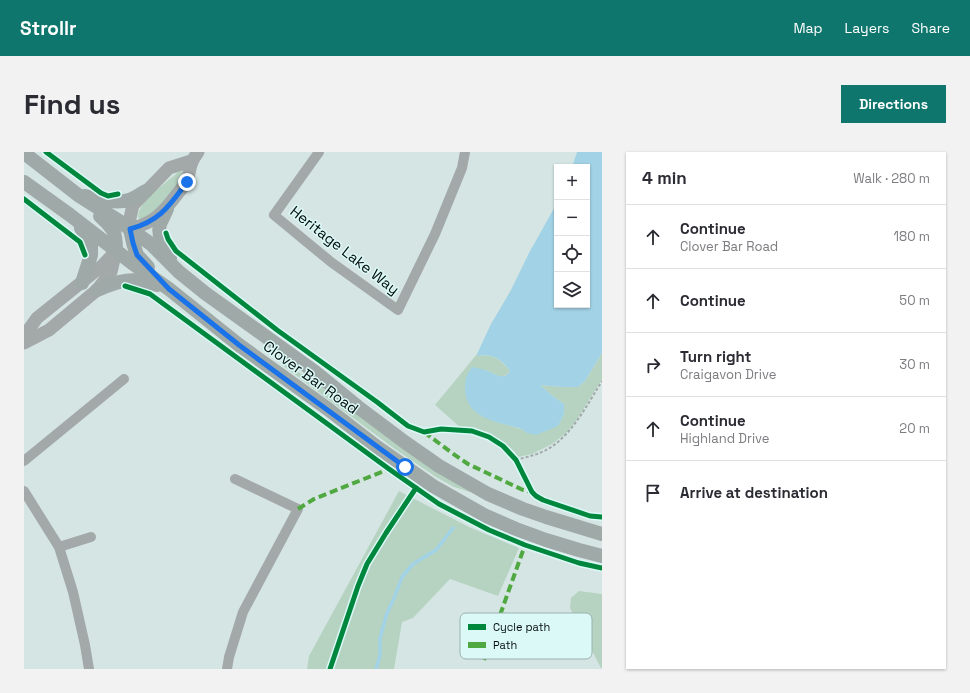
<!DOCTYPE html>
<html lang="en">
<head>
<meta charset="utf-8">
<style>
  :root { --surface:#fff; --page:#f2f2f3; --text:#2b2b33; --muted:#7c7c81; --line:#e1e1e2; --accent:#0f766e }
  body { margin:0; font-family:"Space Grotesk",sans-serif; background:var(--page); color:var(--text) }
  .controls { position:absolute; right:12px; top:12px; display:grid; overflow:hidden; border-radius:0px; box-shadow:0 1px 3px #0004 }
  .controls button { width:36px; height:36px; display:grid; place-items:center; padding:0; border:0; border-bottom:1px solid var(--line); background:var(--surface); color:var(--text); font:20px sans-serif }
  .stop { position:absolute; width:12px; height:12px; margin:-9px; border:3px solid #1a73e8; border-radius:50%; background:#fff }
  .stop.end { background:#1a73e8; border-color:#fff; box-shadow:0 1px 4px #0008 }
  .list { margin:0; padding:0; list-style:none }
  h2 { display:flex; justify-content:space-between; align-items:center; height:52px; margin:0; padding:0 16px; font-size:17px }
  h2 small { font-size:13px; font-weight:400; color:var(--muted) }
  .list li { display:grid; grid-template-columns:26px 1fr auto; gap:12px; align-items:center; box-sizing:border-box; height:64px; padding:0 16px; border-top:1px solid var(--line) }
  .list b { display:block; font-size:15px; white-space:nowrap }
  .list p { margin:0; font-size:13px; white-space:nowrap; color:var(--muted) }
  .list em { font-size:13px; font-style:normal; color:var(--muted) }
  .icon { flex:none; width:22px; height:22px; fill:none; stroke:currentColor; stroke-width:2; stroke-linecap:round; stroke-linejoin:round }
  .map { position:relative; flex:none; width:578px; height:517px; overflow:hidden; border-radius:0px }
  header { display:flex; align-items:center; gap:24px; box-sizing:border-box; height:56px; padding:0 20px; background:var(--accent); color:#fff }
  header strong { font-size:19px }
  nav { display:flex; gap:22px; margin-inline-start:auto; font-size:14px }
  .intro { display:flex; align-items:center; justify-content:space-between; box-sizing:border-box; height:96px; padding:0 24px }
  h1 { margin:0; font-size:28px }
  .button { padding:10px 18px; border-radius:0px; background:var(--accent); color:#fff; font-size:14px; font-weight:700 }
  main { display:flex; gap:24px; padding:0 24px }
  aside { flex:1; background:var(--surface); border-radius:0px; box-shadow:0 1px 3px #0004 }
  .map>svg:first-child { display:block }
  .green { fill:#b6d3c2 }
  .water { fill:#a2d2e5 }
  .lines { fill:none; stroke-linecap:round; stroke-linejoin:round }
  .stream { stroke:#a2d2e5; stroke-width:3.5 }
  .path { stroke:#a1aaa8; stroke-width:2; stroke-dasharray:3 2; stroke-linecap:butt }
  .minor { stroke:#a3a9a8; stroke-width:10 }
  .tertiary { stroke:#a3a9a8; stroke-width:13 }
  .secondary { stroke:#9fa9a7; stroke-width:14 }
  .quiet { stroke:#50a841; stroke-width:4; stroke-dasharray:8 4; stroke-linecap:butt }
  .cycleway-casing { stroke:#dbf9f7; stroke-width:8 }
  .cycleway { stroke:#00873e; stroke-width:5 }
  .route { stroke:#1a73e8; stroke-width:5 }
  .labels { text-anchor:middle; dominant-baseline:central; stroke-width:3; stroke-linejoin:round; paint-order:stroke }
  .street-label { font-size:15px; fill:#050e0e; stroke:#dbf9f7 }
  .key { fill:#dbf9f7; stroke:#9bb2b1; stroke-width:1 }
  .key-label { font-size:11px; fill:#050e0e }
</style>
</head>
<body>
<header>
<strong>Strollr</strong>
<nav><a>Map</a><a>Layers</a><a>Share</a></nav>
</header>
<div class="intro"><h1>Find us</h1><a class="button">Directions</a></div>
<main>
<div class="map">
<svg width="578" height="517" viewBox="0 0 578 517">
  <rect width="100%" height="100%" fill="#d5e5e3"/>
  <!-- green -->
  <g class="green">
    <path d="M157,19L159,21L160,23L135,58L116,68L114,65C115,47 142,32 154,20Z"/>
    <path d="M578,201V227L552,269L542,281L528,292L508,302L494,305L490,299L479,290L469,284L452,277L446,276L436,275L411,253L453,202L455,204C469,201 477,208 486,219C480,229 470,222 462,218L456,263L470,269L497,277L503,280L534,274L540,262V252L530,245L516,233L538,235H554L561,229Z"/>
    <path d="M260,211L304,239L447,338L446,340L430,335L412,325L371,297L258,213Z"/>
    <path d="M375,339L445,375L495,396L474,444L426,427L389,466L378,470L370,517H283L285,504Z"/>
    <path d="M555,439L578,442V516H577L546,456L547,446Z"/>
  </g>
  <!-- water -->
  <path class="water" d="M553,0H578V201L561,229L554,235H538L516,233L530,245L540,252V262L534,274L512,283C510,282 506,282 503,281C501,279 498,277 495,276C474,270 443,267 441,238C441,228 442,223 448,215C453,216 457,217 461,218C470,221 480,230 486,219C478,208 469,201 454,204L453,202L467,172L487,138L505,101L533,51V153H563V15H548Z"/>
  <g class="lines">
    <!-- stream -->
    <path class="stream" d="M352,517L356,504V486L363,461L371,444L378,425L389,412L412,398L429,376"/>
    <!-- path -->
    <path class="path" d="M492,308C502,305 513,303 522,298C547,285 563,253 578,229"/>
    <!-- minor -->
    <g class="minor">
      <path d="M295,0L250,63L307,110L374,158L411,82L438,16L441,0"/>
      <path d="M0,309L100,227"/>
      <path d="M0,339L35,395L49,440L61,493L65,517"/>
      <path d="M35,395L67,385"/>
      <path d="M203,517L205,505L219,460L274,357L211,327"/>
    </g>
    <!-- tertiary -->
    <g class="tertiary">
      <path d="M167,9L145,16L109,53L106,66V77C130,71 139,61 154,41C157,37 161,33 163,29C167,16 165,12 174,0"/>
      <path d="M0,184L13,166L79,113L92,99"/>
      <path d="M0,191L25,178L73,138L87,120L92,99"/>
    </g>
    <!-- secondary -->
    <g class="secondary">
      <path d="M0,1L54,43L95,69L117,85L127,92L155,120L181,141L291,220L334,255L382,291L415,314L464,342L499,357L522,365L578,382"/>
      <path d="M0,30L46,63L108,111L145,137L215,193L304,257L353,295L409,334L462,364L492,377L522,388L555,398L578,404"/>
      <path d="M61,44C75,47 91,52 105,48C111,46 116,42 122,39"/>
      <path d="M143,57C141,62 138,67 136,72C133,84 140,96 146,106"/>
      <path d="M76,64C90,77 92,79 92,99"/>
      <path d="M57,76L67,91V103L58,131"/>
      <path d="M106,77L109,91L113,103L124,115"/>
      <path d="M73,138C88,132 101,126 117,129C123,129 128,132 133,133"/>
    </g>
    <!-- quiet -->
    <g class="quiet">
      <path d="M400,280L428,301L444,312L499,338L508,340"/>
      <path d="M274,357L290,347L365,317"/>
      <path d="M460,508L501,393"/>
    </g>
    <!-- cycleway casing -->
    <g class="cycleway-casing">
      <g id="cycleway">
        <path d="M22,0L77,41L84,44L94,42"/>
        <path d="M0,47L56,90L61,103"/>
        <path d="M142,81L144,87L152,99L253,178L353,250L384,274L400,280L417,277L448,279L465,285L479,294L492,308L508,340L512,344L519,348L566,364L578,365"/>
        <path d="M101,134L126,142L365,317L415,352L465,378L501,393L555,411L578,416"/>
        <path d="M306,517L334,434L343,412L362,381L392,336"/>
      </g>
    </g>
    <!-- cycleway -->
    <use href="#cycleway" class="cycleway"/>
  </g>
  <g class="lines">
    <!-- route -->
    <path class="route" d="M163,30C145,54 136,69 106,77L109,91L113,103L145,137L215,193L381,315"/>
  </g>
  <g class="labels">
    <!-- street labels -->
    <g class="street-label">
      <text transform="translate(321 98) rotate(38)">Heritage Lake Way</text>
      <text transform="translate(287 225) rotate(36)">Clover Bar Road</text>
    </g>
  </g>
  <!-- legend -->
  <rect x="436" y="461" width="132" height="46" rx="6" class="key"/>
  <rect x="444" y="472" width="18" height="6" fill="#00873e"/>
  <rect x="444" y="490" width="18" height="6" fill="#50a841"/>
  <g class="key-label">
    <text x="469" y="479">Cycle path</text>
    <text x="469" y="497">Path</text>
  </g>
</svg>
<div class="controls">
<button>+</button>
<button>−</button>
<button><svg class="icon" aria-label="locate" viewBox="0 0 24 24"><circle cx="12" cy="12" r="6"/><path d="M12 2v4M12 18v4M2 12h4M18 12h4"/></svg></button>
<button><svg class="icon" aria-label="layers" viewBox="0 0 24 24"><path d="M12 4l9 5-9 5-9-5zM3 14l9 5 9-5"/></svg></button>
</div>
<div class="stop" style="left:381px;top:315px"></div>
<div class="stop end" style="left:163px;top:30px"></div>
</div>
<aside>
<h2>4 min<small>Walk · 280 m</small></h2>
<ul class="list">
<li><svg class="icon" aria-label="ahead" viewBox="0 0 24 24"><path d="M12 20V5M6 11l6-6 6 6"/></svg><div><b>Continue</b><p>Clover Bar Road</p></div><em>180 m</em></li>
<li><svg class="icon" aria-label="ahead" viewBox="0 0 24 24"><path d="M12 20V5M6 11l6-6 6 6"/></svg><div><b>Continue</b></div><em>50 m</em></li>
<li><svg class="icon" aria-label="right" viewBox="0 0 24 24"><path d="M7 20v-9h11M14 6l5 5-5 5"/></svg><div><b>Turn right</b><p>Craigavon Drive</p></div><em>30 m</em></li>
<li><svg class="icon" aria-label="ahead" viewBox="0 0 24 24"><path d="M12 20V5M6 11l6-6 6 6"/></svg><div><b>Continue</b><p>Highland Drive</p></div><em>20 m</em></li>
<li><svg class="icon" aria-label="arrive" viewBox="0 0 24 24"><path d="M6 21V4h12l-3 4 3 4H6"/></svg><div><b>Arrive at destination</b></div></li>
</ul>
</aside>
</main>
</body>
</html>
